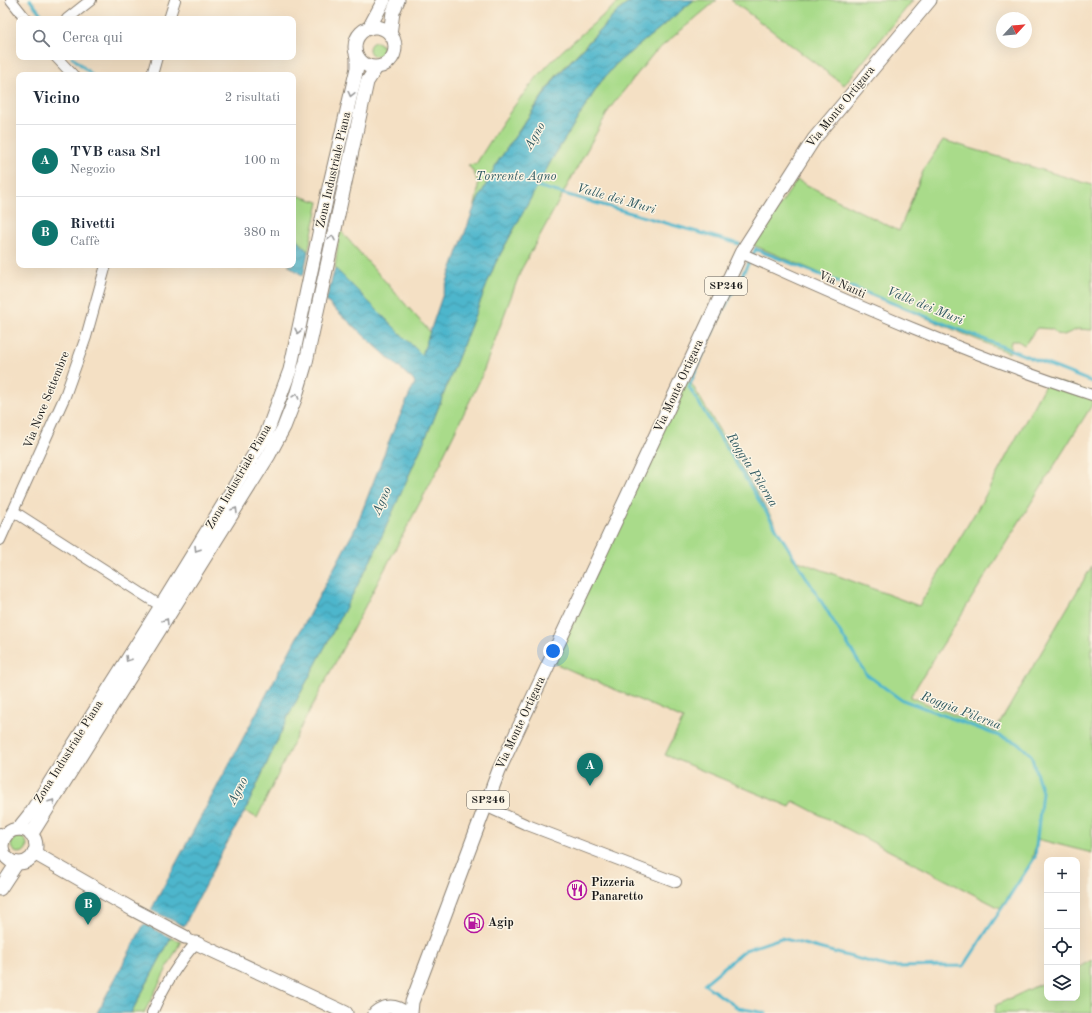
<!DOCTYPE html>
<html lang="it">
<head>
<meta charset="utf-8">
<style>
  :root { --surface:#fff; --page:#f2f2f3; --text:#1f2937; --muted:#747a83; --line:#e0e1e3; --accent:#0f766e }
  body { margin:0; font-family:"Old Standard TT",serif; background:var(--page); color:var(--text) }
  .controls { position:absolute; right:12px; bottom:12px; display:grid; overflow:hidden; border-radius:8px; box-shadow:0 4px 16px #0002 }
  .controls button { width:36px; height:36px; display:grid; place-items:center; padding:0; border:0; border-bottom:1px solid var(--line); background:var(--surface); color:var(--text); font:20px sans-serif }
  .compass { position:absolute; left:996px; top:12px; width:36px; height:36px; border-radius:50%; background:var(--surface); box-shadow:0 4px 16px #0002; rotate:64deg }
  .you { position:absolute; left:553px; top:651px; width:14px; height:14px; margin:-10px; border:3px solid #fff; border-radius:50%; background:#1a73e8; box-shadow:0 0 0 6px #1a73e833 }
  .badge { display:grid; place-items:center; width:26px; height:26px; border-radius:50%; background:var(--accent); color:#fff; font-size:13px; font-weight:700 }
  .pin { position:absolute; translate:-50% -33px; filter:drop-shadow(0 1px 2px #0008) }
  .pin::after { content:''; position:absolute; top:21px; width:14px; height:12px; background:inherit; clip-path:polygon(0 0,100% 0,50% 100%) }
  .list { margin:0; padding:0; list-style:none }
  h2 { display:flex; justify-content:space-between; align-items:center; height:52px; margin:0; padding:0 16px; font-size:17px }
  h2 small { font-size:13px; font-weight:400; color:var(--muted) }
  .list li { display:grid; grid-template-columns:26px 1fr auto; gap:12px; align-items:center; box-sizing:border-box; height:72px; padding:0 16px; border-top:1px solid var(--line) }
  .list b { display:block; font-size:15px; white-space:nowrap }
  .list p { margin:0; font-size:13px; white-space:nowrap; color:var(--muted) }
  .list em { font-size:13px; font-style:normal; color:var(--muted) }
  .icon { flex:none; width:22px; height:22px; fill:none; stroke:currentColor; stroke-width:2; stroke-linecap:round; stroke-linejoin:round }
  .map { position:relative; flex:none; width:1092px; height:1013px; overflow:hidden }
  .search { position:absolute; background:var(--surface); box-shadow:0 4px 16px #0002; left:16px; top:16px; width:280px; height:44px; display:flex; align-items:center; gap:10px; box-sizing:border-box; padding:0 14px; border-radius:8px; color:var(--muted); font-size:15px }
  .panel { position:absolute; background:var(--surface); box-shadow:0 4px 16px #0002; left:16px; top:72px; width:280px; height:196px; border-radius:8px }
  .map>svg:first-child { display:block }
  .green { fill:#a9db8a; stroke:#627c53 }
  .water { fill:url(#water-waves); stroke:#356974 }
  .lines { fill:none; stroke-linecap:round; stroke-linejoin:round }
  .stream { stroke:#4eb6cc; stroke-width:3 }
  .minor-casing { stroke:#887e70; stroke-width:12 }
  .major-casing { stroke:#887e70; stroke-width:15 }
  .minor { stroke:#fff; stroke-width:10 }
  .major { stroke:#fff; stroke-width:13 }
  .oneway { stroke:#999 }
  .labels { text-anchor:middle; dominant-baseline:central; stroke-width:3; stroke-linejoin:round; paint-order:stroke }
  .shield { fill:#fcf5e5; stroke:#5f5d58; stroke-width:1 }
  .shield-label { font-size:11px; font-weight:bold; fill:#1c1c1c }
  .street-label { font-size:12px; fill:#1c1c1c; stroke:#fcf5e5 }
  .poi-label { font-size:12px; font-weight:bold; fill:#1c1c1c; stroke:#fcf5e5; text-anchor:start }
  .water-label { font-size:13px; font-style:italic; fill:#305a62; stroke:#fcf5e5 }
</style>
</head>
<body>
<div class="map">
<svg width="1092" height="1013" viewBox="0 0 1092 1013">
  <defs>
    <pattern id="water-waves" width="16" height="10" patternUnits="userSpaceOnUse"><rect width="16" height="10" fill="#4eb6cc"/><path d="M0 5q4-4 8 0t8 0" fill="none" stroke="#4093a5"/></pattern>
  </defs>
  <rect width="100%" height="100%" fill="#fcf5e5"/>
  <filter id="ink" filterUnits="userSpaceOnUse"><feTurbulence type="fractalNoise" baseFrequency=".025" numOctaves="2"/><feDisplacementMap in="SourceGraphic" scale="8" xChannelSelector="R" yChannelSelector="G"/><feConvolveMatrix kernelMatrix="1 2 1 2 8 2 1 2 1" color-interpolation-filters="sRGB"/></filter>
  <filter id="wash" filterUnits="userSpaceOnUse"><feTurbulence type="fractalNoise" baseFrequency=".012" numOctaves="4" result="noise"/><feDisplacementMap in="SourceGraphic" scale="16" xChannelSelector="R" yChannelSelector="G"/><feGaussianBlur stdDeviation="0.9" result="paint"/><feColorMatrix in="noise" values="0 0 0 0 0 0 0 0 0 0 0 0 0 0 0 0 0 1.4 0 .05"/><feComposite in="paint" operator="in"/></filter>
  <g filter="url(#wash)">
    <rect width="100%" height="100%" fill="#f4e0c4"/>
    <!-- green -->
    <g class="green">
      <path d="M621,0H632L618,11L556,76L497,163L474,208C479,189 481,180 468,165L476,164C501,123 528,83 563,50C582,33 602,17 621,0Z"/>
      <path d="M694,0H717L654,53L610,108L521,270L480,380L441,460L442,461L300,729L257,818L245,811L289,715L374,553L433,421L495,264L551,161L600,83L616,64Z"/>
      <path d="M731,0H913L844,85Z"/>
      <circle cx="376" cy="49" r="7"/>
      <path d="M943,140L1092,185V330L1078,329L1064,335L1057,334L1052,329L1037,328C1031,334 1030,340 1024,345L1018,341H1011L1009,353L753,245L797,180L899,231L924,169Z"/>
      <path d="M293,194L319,202L308,252L293,234Z"/>
      <path d="M338,228L430,332L422,356L335,268L339,234Z"/>
      <path d="M1048,379L1092,393V405L910,697L995,731L1092,566V853L1037,839L1031,864L1000,908L793,801L790,807L665,755L683,719L554,663L684,380L691,383L773,520L793,559L919,606L984,498Z"/>
      <circle cx="19" cy="845" r="8"/>
      <path d="M171,938L181,941L144,1013H131Z"/>
      <path d="M1092,960V1013H995L996,1005L1047,981V998H1077V968Z"/>
    </g>
    <!-- water -->
    <g class="water">
      <path d="M632,0H694L616,64L600,83L551,161L495,264L433,421L374,554L289,715L245,811L220,856L184,926L151,910L356,527L391,436L415,382L326,301L335,268L422,355L450,273L474,208L497,163L556,77L618,11Z"/>
      <path d="M293,234L308,252L303,276L288,265H293Z"/>
      <path d="M144,924L171,938L131,1013H97Z"/>
    </g>
    <g class="lines">
      <!-- stream -->
      <g class="stream">
        <path d="M30,0L45,19"/>
        <path d="M72,57L92,75"/>
        <path d="M533,185L739,244"/>
        <path d="M755,249L1092,382"/>
        <path d="M756,249L716,324L689,387L866,674L900,699L1018,743L1031,755L1042,792L1035,857L964,966L889,967L781,938L745,950L704,984L738,1008L766,1013"/>
      </g>
    </g>
  </g>
  <g filter="url(#ink)">
    <g class="lines">
      <!-- minor casing -->
      <g class="minor-casing">
        <g id="minor">
          <path d="M11,0L26,19"/>
          <path d="M67,19L91,0"/>
          <path d="M169,19L175,0"/>
          <path d="M56,57L73,75"/>
          <path d="M152,75L157,57"/>
          <path d="M741,253C856,305 972,356 1092,395"/>
          <path d="M13,511L161,606"/>
          <path d="M0,540L65,396L86,337L106,265"/>
          <path d="M485,806L525,824L676,882"/>
          <path d="M0,833L5,836"/>
          <path d="M152,1013C163,988 177,964 196,943L190,940"/>
        </g>
      </g>
      <!-- major casing -->
      <g class="major-casing">
        <g id="major">
          <circle cx="375" cy="47" r="20"/>
          <path d="M369,28L384,0"/>
          <path d="M390,34L393,12L398,0"/>
          <path d="M18,829L30,814L161,606L266,435L290,370L327,196L357,68V56"/>
          <circle cx="19" cy="846" r="17"/>
          <path d="M31,835L269,455L284,427L295,399L306,362L367,82L376,68"/>
          <path d="M34,853L132,909L185,937"/>
          <path d="M0,889L17,863"/>
          <path d="M196,943L346,1013"/>
          <path d="M375,1013C385,1005 396,1005 405,1013"/>
          <path d="M411,1013L412,1002L499,770L741,253L814,139L930,0"/>
        </g>
      </g>
      <!-- minor -->
      <use href="#minor" class="minor"/>
      <!-- major -->
      <use href="#major" class="major"/>
    </g>
    <!-- one-way arrows -->
    <defs><path id="oneway-chevron" d="M-2-3.5L2.5 0L-2 3.5" fill="none" stroke-width="1.6" stroke-linecap="round" stroke-linejoin="round"/></defs>
    <g class="oneway">
      <use href="#oneway-chevron" transform="translate(351 94) rotate(103)"/>
      <use href="#oneway-chevron" transform="translate(332 238) rotate(-78)"/>
      <use href="#oneway-chevron" transform="translate(298 331) rotate(102)"/>
      <use href="#oneway-chevron" transform="translate(296 396) rotate(-72)"/>
      <use href="#oneway-chevron" transform="translate(235 510) rotate(-58)"/>
      <use href="#oneway-chevron" transform="translate(197 549) rotate(122)"/>
      <use href="#oneway-chevron" transform="translate(166 621) rotate(-58)"/>
      <use href="#oneway-chevron" transform="translate(128 659) rotate(122)"/>
      <use href="#oneway-chevron" transform="translate(52 802) rotate(-58)"/>
    </g>
  </g>
  <!-- icons -->
  <defs>
    <g id="restaurant-ring" transform="scale(1)"><circle r="9.5" fill="#fcf5e5" stroke="#b5179e" stroke-width="1.5"/><path d="M-5-6h1v4h1v-4h1v4h1v-4h1v5L-1.5 .5V6h-2V.5L-5-1ZM5-6V6H3V1.5H1.5Q1.5-4 5-6Z" fill="#b5179e"/></g>
    <g id="fuel-ring" transform="scale(1)"><circle r="9.5" fill="#fcf5e5" stroke="#b5179e" stroke-width="1.5"/><path d="M-5.5-6h7V0h2V4h1.3V-2.5L3-4.5l.8-.8L6-3V5H2.5V1h-1V6h-7ZM-4.2-4.7v3.2H.2V-4.7Z" fill="#b5179e"/></g>
  </defs>
  <g fill-rule="evenodd">
    <use href="#restaurant-ring" x="577" y="890"/>
    <use href="#fuel-ring" x="474" y="923"/>
  </g>
  <g class="labels">
    <!-- shield labels -->
    <g class="shield">
      <rect x="705" y="277" width="42" height="18" rx="3"/>
      <rect x="467" y="791" width="42" height="18" rx="3"/>
    </g>
    <g class="shield-label">
      <text x="726" y="286">SP246</text>
      <text x="488" y="800">SP246</text>
    </g>
    <!-- street labels -->
    <g class="street-label">
      <text transform="translate(841 107) rotate(-51)">Via Monte Ortigara</text>
      <text transform="translate(334 170) rotate(-77)">Zona Industriale Piana</text>
      <text transform="translate(842 285) rotate(24)">Via Nanti</text>
      <text transform="translate(679 386) rotate(-65)">Via Monte Ortigara</text>
      <text transform="translate(47 400) rotate(-68)">Via Nove Settembre</text>
      <text transform="translate(239 477) rotate(-60)">Zona Industriale Piana</text>
      <text transform="translate(521 723) rotate(-65)">Via Monte Ortigara</text>
      <text transform="translate(69 752) rotate(-58)">Zona Industriale Piana</text>
    </g>
    <!-- poi labels -->
    <g class="poi-label">
      <text x="591" y="883">Pizzeria<tspan x="591" dy="14">Panaretto</tspan></text>
      <text x="488" y="923">Agip</text>
    </g>
    <!-- water labels -->
    <g class="water-label">
      <text transform="translate(535 136) rotate(-60)">Agno</text>
      <text x="516" y="176">Torrente Agno</text>
      <text transform="translate(616 199) rotate(16)">Valle dei Muri</text>
      <text transform="translate(925 306) rotate(22)">Valle dei Muri</text>
      <text transform="translate(752 470) rotate(58)">Roggia Pilerna</text>
      <text transform="translate(382 501) rotate(-66)">Agno</text>
      <text transform="translate(961 711) rotate(21)">Roggia Pilerna</text>
      <text transform="translate(238 791) rotate(-62)">Agno</text>
    </g>
  </g>
</svg>
<div class="controls">
<button>+</button>
<button>−</button>
<button><svg class="icon" aria-label="locate" viewBox="0 0 24 24"><circle cx="12" cy="12" r="6"/><path d="M12 2v4M12 18v4M2 12h4M18 12h4"/></svg></button>
<button><svg class="icon" aria-label="layers" viewBox="0 0 24 24"><path d="M12 4l9 5-9 5-9-5zM3 14l9 5 9-5"/></svg></button>
</div>
<svg class="compass" viewBox="-18 -18 36 36"><path d="M0-13l5 13h-10z" fill="#e53935"/><path d="M0 13l5-13h-10z" fill="#747a83"/></svg>
<div class="you"></div>
<div class="pin badge" style="left:590px;top:786px">A</div>
<div class="pin badge" style="left:88px;top:925px">B</div>
<div class="search"><svg class="icon" aria-label="search" viewBox="0 0 24 24"><circle cx="10" cy="10" r="6"/><path d="M15 15l6 6"/></svg>Cerca qui</div>
<section class="panel">
<h2>Vicino<small>2 risultati</small></h2>
<ul class="list">
<li><span class="badge">A</span><div><b>TVB casa Srl</b><p>Negozio</p></div><em>100 m</em></li>
<li><span class="badge">B</span><div><b>Rivetti</b><p>Caffè</p></div><em>380 m</em></li>
</ul>
</section>
</div>
</body>
</html>
